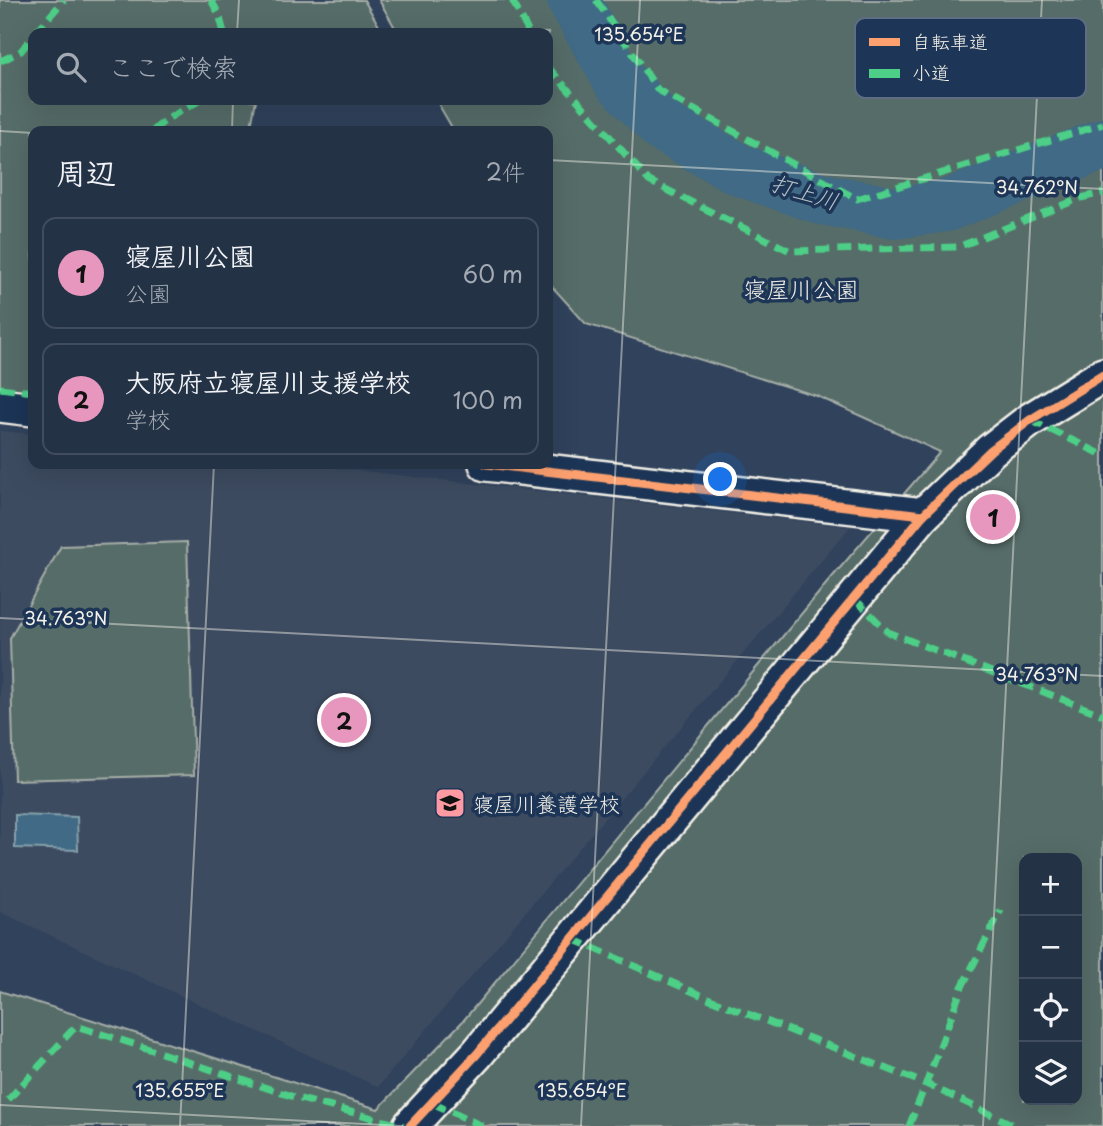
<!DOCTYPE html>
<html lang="ja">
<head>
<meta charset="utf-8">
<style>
  :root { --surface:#243245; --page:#2c3a4c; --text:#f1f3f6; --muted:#a3aab3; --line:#414d5e; --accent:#e797bd }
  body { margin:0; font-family:"Playpen Sans","Klee One",sans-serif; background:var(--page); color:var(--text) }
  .controls { position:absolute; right:21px; bottom:21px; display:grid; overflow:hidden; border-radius:14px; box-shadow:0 7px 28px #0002 }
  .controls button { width:63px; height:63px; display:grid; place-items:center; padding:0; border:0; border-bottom:2px solid var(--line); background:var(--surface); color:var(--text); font:35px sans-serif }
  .you { position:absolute; left:721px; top:480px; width:24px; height:24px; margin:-18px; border:5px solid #fff; border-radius:50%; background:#1a73e8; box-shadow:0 0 0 10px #1a73e833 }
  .badge { display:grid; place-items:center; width:46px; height:46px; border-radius:50%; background:var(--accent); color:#111; font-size:23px; font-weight:700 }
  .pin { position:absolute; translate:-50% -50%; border:4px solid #fff; box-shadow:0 2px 7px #0006 }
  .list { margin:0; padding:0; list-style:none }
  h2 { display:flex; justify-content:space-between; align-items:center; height:91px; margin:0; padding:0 28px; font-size:30px }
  h2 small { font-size:23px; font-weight:400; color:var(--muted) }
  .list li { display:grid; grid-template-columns:46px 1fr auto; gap:21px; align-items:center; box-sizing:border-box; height:112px; margin:0 14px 14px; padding:0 14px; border:2px solid var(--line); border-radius:14px }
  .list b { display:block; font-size:26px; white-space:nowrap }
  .list p { margin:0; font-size:23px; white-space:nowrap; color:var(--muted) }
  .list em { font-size:23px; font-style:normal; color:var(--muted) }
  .icon { flex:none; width:38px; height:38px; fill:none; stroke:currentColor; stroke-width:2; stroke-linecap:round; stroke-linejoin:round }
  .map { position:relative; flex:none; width:1103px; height:1126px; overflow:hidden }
  .search { position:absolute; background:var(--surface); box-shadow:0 7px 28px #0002; left:28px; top:28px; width:525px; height:77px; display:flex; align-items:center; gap:18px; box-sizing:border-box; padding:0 24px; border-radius:14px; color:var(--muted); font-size:26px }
  .panel { position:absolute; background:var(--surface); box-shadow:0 7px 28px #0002; left:28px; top:126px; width:525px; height:343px; border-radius:14px }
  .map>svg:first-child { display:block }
  .built { fill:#3e4b60 }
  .green { fill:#576c67; stroke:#a6aea8; stroke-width:2; fill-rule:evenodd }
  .water { fill:#3f6b85; stroke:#87a1ad; stroke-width:2 }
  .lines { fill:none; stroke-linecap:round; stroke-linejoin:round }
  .river { stroke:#3f6b85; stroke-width:52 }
  .minor-casing { stroke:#f4f1e8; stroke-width:38 }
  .minor { stroke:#1d3557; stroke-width:33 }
  .quiet { stroke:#4dcf88; stroke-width:7; stroke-dasharray:14 7; stroke-linecap:butt }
  .cycleway-casing { stroke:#1d3557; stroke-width:13 }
  .cycleway { stroke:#fca06f; stroke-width:9 }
  .ticks { fill:none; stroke:#f4f1e8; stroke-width:2; stroke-opacity:0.45 }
  .labels { text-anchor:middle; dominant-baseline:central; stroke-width:7; stroke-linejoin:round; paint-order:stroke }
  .poi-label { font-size:21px; fill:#f4f1e8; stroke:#1d3557; text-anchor:start }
  .water-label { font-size:23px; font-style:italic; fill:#b5c2c5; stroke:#1d3557 }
  .neighbourhood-label { font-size:23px; fill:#f4f1e8; stroke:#1d3557 }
  .key { fill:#1d3557; stroke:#5e6d82; stroke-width:2 }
  .key-label { font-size:19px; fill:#f4f1e8 }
  .ticks-label { font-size:18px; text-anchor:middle; fill:#f4f1e8; stroke:#1d3557; stroke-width:7; stroke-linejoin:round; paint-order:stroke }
</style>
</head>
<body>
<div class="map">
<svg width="1103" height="1126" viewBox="0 0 1103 1126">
  <rect width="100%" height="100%" fill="#30425c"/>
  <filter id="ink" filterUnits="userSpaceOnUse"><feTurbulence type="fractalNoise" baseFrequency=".0143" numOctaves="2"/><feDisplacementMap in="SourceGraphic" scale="14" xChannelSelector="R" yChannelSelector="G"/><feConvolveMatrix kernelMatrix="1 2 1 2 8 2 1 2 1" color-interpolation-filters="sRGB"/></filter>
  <g filter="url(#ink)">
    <!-- built -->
    <path class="built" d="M0,431L33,434V464H302L850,527L378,1087L0,912Z"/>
    <!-- green -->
    <g class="green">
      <path d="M0,0H364L383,33H33V100H256L250,131H33V403L0,400Z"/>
      <path d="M379,0H1103V1126H0V991L378,1109L463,1021L827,583L940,452L817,396L586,324L548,282V131H454L436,100H548V33H398ZM1024,858H1077V1100H1024Z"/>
      <path d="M187,542L194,775L14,780L10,638L61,546Z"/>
    </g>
    <!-- water -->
    <path class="water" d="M15,815L77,817L78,850L15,848Z"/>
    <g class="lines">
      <!-- river -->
      <path class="river" d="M573,0L619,80L662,126L740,170L822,199L895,213L946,206L1103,144"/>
      <!-- minor casing -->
      <g class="minor-casing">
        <g id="minor">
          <path d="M0,405L33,409"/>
          <path d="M486,464L923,515"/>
          <path d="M410,1126L477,1054L923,515L991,450L1030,420L1103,375"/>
        </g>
      </g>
      <!-- minor -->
      <use href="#minor" class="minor"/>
      <!-- quiet -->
      <g class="quiet">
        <path d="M211,0L219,14L224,33"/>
        <path d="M512,0L529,33"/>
        <path d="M596,0L658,90L857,199L1103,124"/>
        <path d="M35,33L64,0"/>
        <path d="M0,60H3L21,51L33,36"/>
        <path d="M548,67L649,181L790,251L958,247L1081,198L1103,193"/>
        <path d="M153,131C168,116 183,111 200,100"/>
        <path d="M0,388L33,392"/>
        <path d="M1030,420L1103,455"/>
        <path d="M855,599L888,632L1103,715"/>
        <path d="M573,939L705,997L926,1084L1016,1126"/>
        <path d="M8,1100L76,1026L140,1046L297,1098L404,1126"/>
        <path d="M432,1103L482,1126"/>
        <path d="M909,1126L926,1084L962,987L1001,910"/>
      </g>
      <!-- cycleway casing -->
      <g class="cycleway-casing">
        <g id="cycleway">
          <path d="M486,464L923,515"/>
          <path d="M410,1126L477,1054L923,515L991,450L1030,420L1103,375"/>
        </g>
      </g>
      <!-- cycleway -->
      <use href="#cycleway" class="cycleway"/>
    </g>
  </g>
  <!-- ticks -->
  <path class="ticks" d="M237,33L239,0M0,131L33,133M232,131L233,100M548,160L1103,189M0,618L1103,676M0,1105L403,1126M180,1126L214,464M581,1126L640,0M983,1126L1042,0"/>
  <!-- icons -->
  <defs>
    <g id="school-square" transform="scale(1.575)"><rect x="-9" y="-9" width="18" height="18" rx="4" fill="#ff9aa2" stroke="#1d3557"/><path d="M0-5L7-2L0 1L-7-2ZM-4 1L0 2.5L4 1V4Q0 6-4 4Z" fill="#111"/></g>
  </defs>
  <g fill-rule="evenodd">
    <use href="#school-square" x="450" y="803"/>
  </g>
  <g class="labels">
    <!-- poi labels -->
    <g class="poi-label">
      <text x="473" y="803">寝屋川養護学校</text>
    </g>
    <!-- water labels -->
    <g class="water-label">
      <text transform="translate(805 191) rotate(17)">打上川</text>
    </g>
    <!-- neighbourhood labels -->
    <g class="neighbourhood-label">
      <text x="801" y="288">寝屋川公園</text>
    </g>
  </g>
  <!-- legend -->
  <rect x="855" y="18" width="231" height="80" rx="10" class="key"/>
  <rect x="869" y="38" width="31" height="8" fill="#fca06f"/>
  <rect x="869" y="69" width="31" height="9" fill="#4dcf88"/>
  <g class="key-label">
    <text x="912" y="49">自転車道</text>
    <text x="912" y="80">小道</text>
  </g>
  <g class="ticks-label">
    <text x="639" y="41">135.654°E</text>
    <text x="1037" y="194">34.762°N</text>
    <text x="66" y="625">34.763°N</text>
    <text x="1037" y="681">34.763°N</text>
    <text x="180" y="1097">135.655°E</text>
    <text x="582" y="1097">135.654°E</text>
  </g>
</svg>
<div class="controls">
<button>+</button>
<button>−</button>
<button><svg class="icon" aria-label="locate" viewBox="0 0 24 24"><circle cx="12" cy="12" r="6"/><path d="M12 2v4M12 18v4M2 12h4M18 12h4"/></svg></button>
<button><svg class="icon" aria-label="layers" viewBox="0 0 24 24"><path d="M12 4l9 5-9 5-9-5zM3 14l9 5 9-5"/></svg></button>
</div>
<div class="you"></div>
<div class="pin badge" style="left:993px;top:517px">1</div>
<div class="pin badge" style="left:344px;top:720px">2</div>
<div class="search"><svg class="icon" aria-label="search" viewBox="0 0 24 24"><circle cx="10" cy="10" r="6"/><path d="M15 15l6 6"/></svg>ここで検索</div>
<section class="panel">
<h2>周辺<small>2件</small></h2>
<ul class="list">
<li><span class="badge">1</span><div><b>寝屋川公園</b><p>公園</p></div><em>60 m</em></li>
<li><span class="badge">2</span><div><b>大阪府立寝屋川支援学校</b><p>学校</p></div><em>100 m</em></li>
</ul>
</section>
</div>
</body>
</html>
